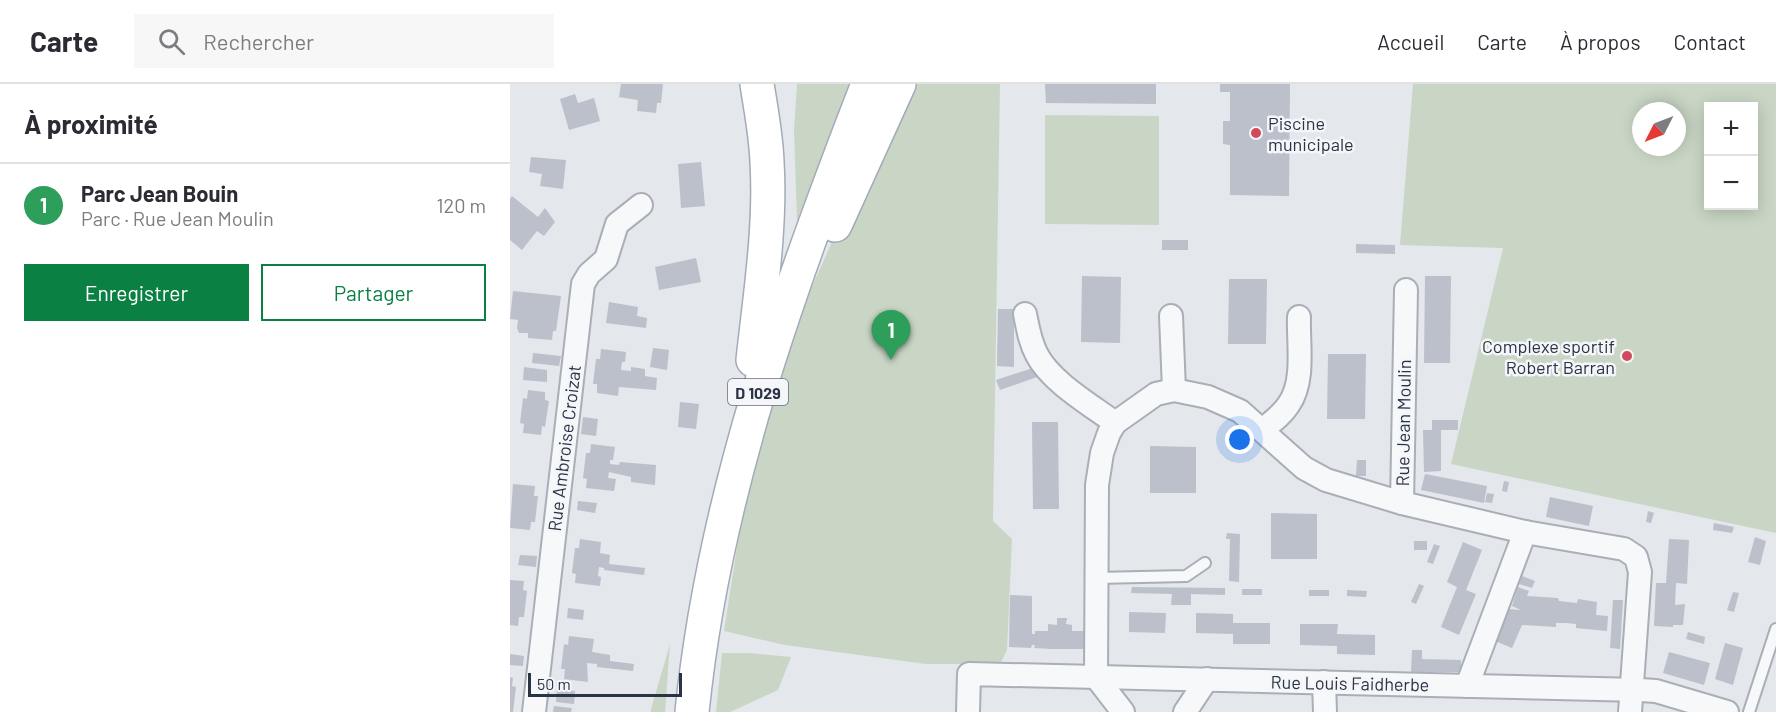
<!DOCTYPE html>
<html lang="fr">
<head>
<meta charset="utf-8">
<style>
  :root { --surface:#fff; --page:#f7f7f7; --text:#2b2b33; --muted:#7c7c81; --line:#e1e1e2; --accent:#0b8043 }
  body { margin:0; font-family:Barlow,sans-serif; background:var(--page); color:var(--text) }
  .controls { position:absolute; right:18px; top:18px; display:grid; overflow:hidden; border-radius:0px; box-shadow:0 3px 15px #0003 }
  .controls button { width:54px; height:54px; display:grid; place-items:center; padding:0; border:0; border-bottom:2px solid var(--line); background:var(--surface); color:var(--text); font:30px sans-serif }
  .compass { position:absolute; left:1122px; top:18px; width:54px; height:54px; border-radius:50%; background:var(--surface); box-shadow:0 3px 15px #0003; rotate:228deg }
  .scale { position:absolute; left:18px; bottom:15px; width:154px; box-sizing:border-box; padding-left:6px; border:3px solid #2b3445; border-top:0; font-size:16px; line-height:21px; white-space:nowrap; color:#2b3445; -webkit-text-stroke:4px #f4f6f9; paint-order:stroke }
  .you { position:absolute; left:730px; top:356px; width:21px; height:21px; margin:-15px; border:4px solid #fff; border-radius:50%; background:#1a73e8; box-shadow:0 0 0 9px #1a73e833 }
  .badge { display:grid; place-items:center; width:39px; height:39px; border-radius:50%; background:var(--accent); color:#fff; font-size:20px; font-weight:700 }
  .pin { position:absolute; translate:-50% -50px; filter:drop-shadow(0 2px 3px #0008) }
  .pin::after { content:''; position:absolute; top:32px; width:21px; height:18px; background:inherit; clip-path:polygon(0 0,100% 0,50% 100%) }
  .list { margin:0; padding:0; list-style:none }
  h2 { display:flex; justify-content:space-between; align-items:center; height:78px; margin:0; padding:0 24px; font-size:26px }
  h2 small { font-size:20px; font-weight:400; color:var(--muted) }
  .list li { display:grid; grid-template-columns:39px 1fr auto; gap:18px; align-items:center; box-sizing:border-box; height:84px; padding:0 24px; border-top:2px solid var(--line) }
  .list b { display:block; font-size:22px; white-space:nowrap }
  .list p { margin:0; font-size:20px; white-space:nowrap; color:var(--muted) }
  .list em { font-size:20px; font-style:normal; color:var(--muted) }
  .actions { display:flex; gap:12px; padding:18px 24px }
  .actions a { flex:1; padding:14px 0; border:2px solid var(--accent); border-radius:0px; text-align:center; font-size:21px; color:var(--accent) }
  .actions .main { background:var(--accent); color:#fff }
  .icon { flex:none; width:33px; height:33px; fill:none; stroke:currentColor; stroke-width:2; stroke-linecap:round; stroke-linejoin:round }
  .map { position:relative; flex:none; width:1266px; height:628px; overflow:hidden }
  header { display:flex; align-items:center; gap:36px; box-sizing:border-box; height:84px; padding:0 30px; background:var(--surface); border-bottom:2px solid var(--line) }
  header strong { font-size:28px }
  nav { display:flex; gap:33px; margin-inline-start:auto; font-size:21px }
  .search { width:420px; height:54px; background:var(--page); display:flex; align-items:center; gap:15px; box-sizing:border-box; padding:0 21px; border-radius:0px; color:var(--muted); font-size:22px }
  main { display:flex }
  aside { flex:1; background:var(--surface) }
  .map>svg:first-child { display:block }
  .green { fill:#c9d6c5; fill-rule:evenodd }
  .building { fill:#bbc0ca }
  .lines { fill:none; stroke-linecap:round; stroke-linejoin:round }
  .service-casing { stroke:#a9aeb7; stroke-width:14 }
  .minor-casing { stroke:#a9aeb7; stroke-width:26 }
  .primary-casing { stroke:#a3abb8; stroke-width:36 }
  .service { stroke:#f7f8fa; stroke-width:10 }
  .minor { stroke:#f7f8fa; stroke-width:22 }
  .primary { stroke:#fff; stroke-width:33 }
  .poi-dot { fill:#d1495b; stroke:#f4f6f9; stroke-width:2 }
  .labels { text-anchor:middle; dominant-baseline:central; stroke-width:5; stroke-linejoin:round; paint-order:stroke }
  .shield { fill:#f4f6f9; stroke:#676e7b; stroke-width:1.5 }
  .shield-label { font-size:16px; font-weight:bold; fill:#2b3445 }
  .poi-label { font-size:18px; fill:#2b3445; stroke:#f4f6f9; text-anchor:start }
  .street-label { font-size:18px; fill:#2b3445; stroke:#f4f6f9 }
</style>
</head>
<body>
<header>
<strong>Carte</strong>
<div class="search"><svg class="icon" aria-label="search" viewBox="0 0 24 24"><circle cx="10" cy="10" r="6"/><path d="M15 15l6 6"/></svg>Rechercher</div>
<nav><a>Accueil</a><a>Carte</a><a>À propos</a><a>Contact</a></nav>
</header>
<main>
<aside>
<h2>À proximité<small></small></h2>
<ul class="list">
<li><span class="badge" style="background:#2e9e5b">1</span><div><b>Parc Jean Bouin</b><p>Parc · Rue Jean Moulin</p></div><em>120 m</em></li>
</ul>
<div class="actions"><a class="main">Enregistrer</a><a>Partager</a></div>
</aside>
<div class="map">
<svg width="1266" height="628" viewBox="0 0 1266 628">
  <rect width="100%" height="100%" fill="#e4e7ec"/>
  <!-- green -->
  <g class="green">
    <path d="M287,0H340L287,137L284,47Z"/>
    <path d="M393,0H490L483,437L502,455L497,566L490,580H416L275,561L214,547L231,438L259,324L291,227Z"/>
    <path d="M903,0H1266V449L941,380L993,164L890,161ZM1198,22H1244V122H1198ZM1131,27H1167V63H1131Z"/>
    <path d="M535,31L649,32V141L535,140Z"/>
    <path d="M160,560L155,628H141V625Z"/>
    <path d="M212,569H239L281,573L268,606L220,628H206Z"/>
  </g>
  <!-- building -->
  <g class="building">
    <path d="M111,0H153L151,19H147L146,29L127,27L128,16L109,13Z"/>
    <path d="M535,0H646V20L536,19Z"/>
    <path d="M710,0H780L779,112L720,111V61L713,60V37H720V8H710Z"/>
    <path d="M65,10L68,19L84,14L90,37L59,46L50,15Z"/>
    <path d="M21,73L56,76L53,105L30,102L32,90L19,88Z"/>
    <path d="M191,78L195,122L171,124L168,80Z"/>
    <path d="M2,112L28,133L35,124L45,138L34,152L27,147L12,166L0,156V115Z"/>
    <rect x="652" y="156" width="26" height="10"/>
    <path d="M846,160L885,161V170L846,169Z"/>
    <path d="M186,174L191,198L149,206L145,183Z"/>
    <path d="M572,192L611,193L610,259L571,258Z"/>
    <path d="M915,192H941L940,279H914Z"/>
    <path d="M719,195H757L756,260H718Z"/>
    <path d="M3,207L51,212L46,247H43L42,256L18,254V249H9L7,244L8,236L0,235Z"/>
    <path d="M99,218L128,223L127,232L137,234L136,244L96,239Z"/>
    <path d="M488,225H504V283L487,282Z"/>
    <path d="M143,264L159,266L157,286L140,283Z"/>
    <path d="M91,265L116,268L115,278H112L111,286L121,287V283L135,285V292L147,294L146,306L109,303L108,312L87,309V300H83L86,275H90Z"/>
    <path d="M23,269L51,272L49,282L22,279Z"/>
    <path d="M818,270H856L855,335H817Z"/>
    <path d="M14,283L37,286V298L13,296Z"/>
    <path d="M523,284L527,293L490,306L486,296Z"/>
    <path d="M18,306L35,308V316L39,317L35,343L32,342L31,351L13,349L14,340L10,339L13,314L17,315Z"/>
    <path d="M170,318L189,320L186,345L168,343Z"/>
    <path d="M73,333L88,335L86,352L71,350Z"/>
    <path d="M922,336H948V346H931V387L914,388L913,346H922Z"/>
    <path d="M522,338H548L549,425H523Z"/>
    <path d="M81,360L105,363L103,376H100V380L109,381L110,378L146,381L145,401L121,398V393L99,388L98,394L106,395L104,407L76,404L77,395L73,394L76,369H80Z"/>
    <path d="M640,362L686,363V409H640Z"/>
    <path d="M847,376H856V392H846Z"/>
    <path d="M915,390L977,402L974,419L911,406Z"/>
    <path d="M994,397L999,398L997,408L992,407Z"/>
    <path d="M3,400L25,402L24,412H28L25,438H21L20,446L0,444Z"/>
    <path d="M977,409L984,410L982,419L975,418Z"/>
    <path d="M1040,413L1083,422L1079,442L1036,433Z"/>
    <path d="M68,417L87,419L85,429L67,426Z"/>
    <path d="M1138,427L1144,429L1141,439L1136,438Z"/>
    <path d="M761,429L807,430V475H761Z"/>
    <path d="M1204,439L1224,443L1222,449L1203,446Z"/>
    <path d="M717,449L730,450L729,498L719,497L720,455H716Z"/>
    <path d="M1245,453L1256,457L1250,481L1238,478Z"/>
    <path d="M70,455L91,458L90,469L100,471L99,480L135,484L134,491L94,486V484L89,483L88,492L91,493L90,502L65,499L66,490L62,489L65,464H69Z"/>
    <path d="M1159,455L1179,456L1177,500L1166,499L1165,521L1175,520L1173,541H1163V543L1144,542L1146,499H1156Z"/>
    <rect x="904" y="457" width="13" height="9"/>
    <path d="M953,458L972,466L956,506L966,510L949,551L931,543L947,503L937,498Z"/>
    <path d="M924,460L930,462L923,480L917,478Z"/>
    <path d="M10,471L27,472L26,483L8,481Z"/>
    <path d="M1012,492L1025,497L1022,504L1009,500Z"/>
    <path d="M0,496L14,497L13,506L17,507L14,533H9L8,542L0,541Z"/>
    <path d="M909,500L914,502L906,520L901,518Z"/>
    <path d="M622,503L715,504V511L681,510V521H661L662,510L621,509Z"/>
    <path d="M1008,503L1019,507L1017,512L1048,514L1049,517L1067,519L1068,515L1087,518L1086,531L1098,532L1097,547L1066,544V540L1056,539H1046V543L1012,541L1002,564L985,557L998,525L1011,526L1002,522Z"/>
    <rect x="732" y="505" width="20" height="6"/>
    <rect x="799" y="506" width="20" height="6"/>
    <path d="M837,506L857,507L856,513L837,512Z"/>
    <path d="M1223,508L1229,509L1224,528L1217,526Z"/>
    <path d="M500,511L522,512V550H525V547H538V540L547,541V534H557L556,540L562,541V547H578L577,565H541L524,564L525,561H522L521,564L499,563Z"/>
    <path d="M1103,516H1113L1110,565L1100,564Z"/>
    <path d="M58,524L74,526L73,536L57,534Z"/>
    <path d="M619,528L656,529L655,549L619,548Z"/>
    <path d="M686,529L723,530V539H760V560H723V550L686,549Z"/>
    <path d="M790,540H828L827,550L865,551V571L827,570V562L790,561Z"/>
    <path d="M1178,548L1195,553L1194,560L1176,555Z"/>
    <path d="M59,552L84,555L82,568L100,571V577L124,580L123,587L87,583V580L77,579L78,598L54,595L55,585H51L54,560L58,561Z"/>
    <path d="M1215,559L1233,564L1223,601L1205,595Z"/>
    <path d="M902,566H912V575L951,576V588H901Z"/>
    <path d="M1159,568L1200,579L1194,601L1153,589Z"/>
    <path d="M0,570L14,572L13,582L0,581Z"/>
    <path d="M0,593L3,594L2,602L6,603L3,628H0Z"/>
    <path d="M47,605L65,607L64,620L46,618Z"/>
    <path d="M44,622L62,624L61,628H43Z"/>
  </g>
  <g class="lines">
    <!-- service casing -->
    <g class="service-casing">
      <g id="service">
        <path d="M587,494L676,492L695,479"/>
        <path d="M1239,628L1266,545"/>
      </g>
    </g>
    <!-- minor casing -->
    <g class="minor-casing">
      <g id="minor">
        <path d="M515,230C518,245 520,258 527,271C541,298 581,321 605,339"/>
        <path d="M661,232L664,306"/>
        <path d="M752,346C762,338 772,331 779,320C795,297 788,260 789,233"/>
        <path d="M892,419L1015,448"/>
        <path d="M814,598L815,628"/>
        <path d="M957,602L1015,448L1114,465L1126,473L1130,488L1120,628"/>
        <path d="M24,628L73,200L79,190L96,175L107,140L131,121"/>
        <path d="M458,628L459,590L1130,606L1146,607L1217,628"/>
        <path d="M613,628L586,593L587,401L592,369L599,349L605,339L646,310L664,306L698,313L730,327L794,384L816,396L892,419L896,206"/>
        <path d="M675,628L697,595"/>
      </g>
    </g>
    <!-- primary casing -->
    <g class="primary-casing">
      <g id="primary">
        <path d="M325,141L389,0"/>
        <path d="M243,276C250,212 261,142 257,78C256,51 251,26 247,0"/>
        <path d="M182,628C204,410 279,203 358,0"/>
      </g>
    </g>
    <!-- service -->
    <use href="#service" class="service"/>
    <!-- minor -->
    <use href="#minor" class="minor"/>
    <!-- primary -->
    <use href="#primary" class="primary"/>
  </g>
  <!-- markers -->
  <g class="poi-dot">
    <circle cx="746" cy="49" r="6"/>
    <circle cx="1117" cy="272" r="6"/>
  </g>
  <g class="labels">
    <!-- shield labels -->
    <rect class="shield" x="218" y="295" width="60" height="26" rx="4.5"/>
    <g class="shield-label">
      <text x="248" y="308">D 1029</text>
    </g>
    <!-- poi labels -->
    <g class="poi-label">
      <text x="758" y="39">Piscine<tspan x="758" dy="21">municipale</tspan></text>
      <text x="1105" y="262" text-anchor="end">Complexe sportif<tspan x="1105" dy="21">Robert Barran</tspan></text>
    </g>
    <!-- street labels -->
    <g class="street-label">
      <text transform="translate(893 339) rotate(-89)">Rue Jean Moulin</text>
      <text transform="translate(54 364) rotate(-83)">Rue Ambroise Croizat</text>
      <text transform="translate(840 599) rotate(1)">Rue Louis Faidherbe</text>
    </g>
  </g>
</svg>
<div class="controls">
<button>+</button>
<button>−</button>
</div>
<svg class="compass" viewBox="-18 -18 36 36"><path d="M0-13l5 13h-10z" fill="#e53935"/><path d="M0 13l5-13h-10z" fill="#7c7c81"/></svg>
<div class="scale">50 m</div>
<div class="you"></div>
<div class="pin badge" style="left:381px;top:276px;background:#2e9e5b">1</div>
</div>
</main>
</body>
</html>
